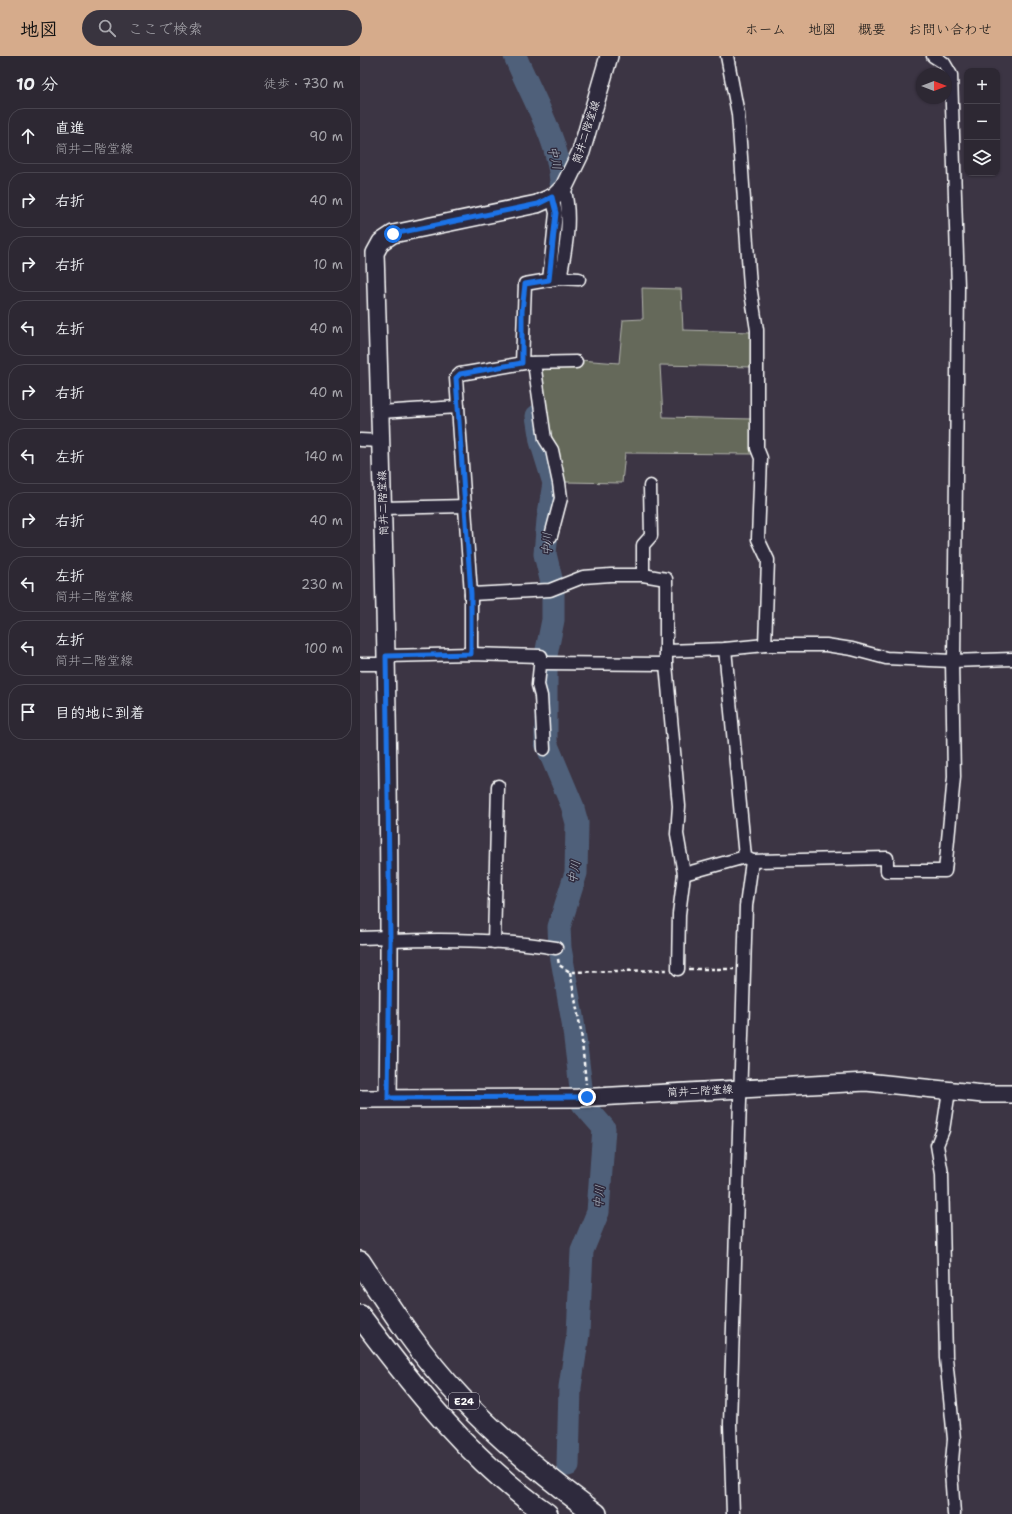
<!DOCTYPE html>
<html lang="ja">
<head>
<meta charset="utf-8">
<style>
  :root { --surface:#2d2833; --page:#39343f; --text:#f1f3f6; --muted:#a7a6ac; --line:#48444e; --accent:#d6ab8b }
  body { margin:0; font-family:"Shantell Sans","Klee One",sans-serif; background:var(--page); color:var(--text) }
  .controls { position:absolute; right:12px; top:12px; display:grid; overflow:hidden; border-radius:8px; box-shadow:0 1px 3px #0004 }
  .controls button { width:36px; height:36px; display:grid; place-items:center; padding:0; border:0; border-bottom:1px solid var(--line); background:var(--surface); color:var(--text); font:20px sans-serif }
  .compass { position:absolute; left:556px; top:12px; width:36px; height:36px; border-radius:50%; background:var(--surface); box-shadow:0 1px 3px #0004; rotate:90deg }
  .stop { position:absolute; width:12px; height:12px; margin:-9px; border:3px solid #1a73e8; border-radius:50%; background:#fff }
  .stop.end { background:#1a73e8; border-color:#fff; box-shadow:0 1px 4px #0008 }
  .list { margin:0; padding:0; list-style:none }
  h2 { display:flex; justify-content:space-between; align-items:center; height:52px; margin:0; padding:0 16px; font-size:17px }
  h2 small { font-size:13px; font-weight:400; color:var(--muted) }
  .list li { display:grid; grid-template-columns:26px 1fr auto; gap:12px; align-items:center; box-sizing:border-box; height:56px; margin:0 8px 8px; padding:0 8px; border:1px solid var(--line); border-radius:16px }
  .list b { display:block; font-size:15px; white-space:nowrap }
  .list p { margin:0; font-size:13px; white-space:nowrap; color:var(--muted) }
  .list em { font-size:13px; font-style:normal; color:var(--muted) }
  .icon { flex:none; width:22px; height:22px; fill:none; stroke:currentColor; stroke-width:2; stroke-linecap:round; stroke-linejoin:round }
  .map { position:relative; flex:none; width:652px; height:1458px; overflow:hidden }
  header { display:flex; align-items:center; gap:24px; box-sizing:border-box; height:56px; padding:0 20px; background:var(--accent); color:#111 }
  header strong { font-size:19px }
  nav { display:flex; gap:22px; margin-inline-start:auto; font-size:14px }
  .search { width:280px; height:36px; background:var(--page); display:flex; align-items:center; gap:10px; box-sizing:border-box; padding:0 14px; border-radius:22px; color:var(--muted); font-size:15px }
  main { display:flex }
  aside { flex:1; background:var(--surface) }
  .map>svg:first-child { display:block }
  .green { fill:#65695a; stroke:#b2b4ac }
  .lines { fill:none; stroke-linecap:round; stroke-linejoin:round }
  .river { stroke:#50617a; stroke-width:23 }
  .minor-casing { stroke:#fff; stroke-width:15 }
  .secondary-casing { stroke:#fff; stroke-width:20 }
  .motorway-casing { stroke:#fff; stroke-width:24 }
  .path { stroke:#fff; stroke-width:2.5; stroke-dasharray:4 3; stroke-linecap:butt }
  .minor { stroke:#2f2a3d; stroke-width:12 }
  .secondary { stroke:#2f2a3d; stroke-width:17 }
  .motorway { stroke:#2f2a3d; stroke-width:21 }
  .route { stroke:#1a73e8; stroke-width:5 }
  .labels { text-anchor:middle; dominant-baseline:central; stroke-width:3; stroke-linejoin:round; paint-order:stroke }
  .shield { fill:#2f2a3d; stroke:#c1bfc5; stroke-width:1 }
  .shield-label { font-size:10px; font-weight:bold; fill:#fff }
  .street-label { font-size:11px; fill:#fff; stroke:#2f2a3d }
  .water-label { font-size:12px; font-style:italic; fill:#b0b8c3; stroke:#2f2a3d }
</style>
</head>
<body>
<header>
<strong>地図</strong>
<div class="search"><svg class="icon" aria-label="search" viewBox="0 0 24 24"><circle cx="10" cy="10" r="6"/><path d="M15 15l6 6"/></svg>ここで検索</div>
<nav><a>ホーム</a><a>地図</a><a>概要</a><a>お問い合わせ</a></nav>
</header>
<main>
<aside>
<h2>10 分<small>徒歩 · 730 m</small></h2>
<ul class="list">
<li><svg class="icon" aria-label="ahead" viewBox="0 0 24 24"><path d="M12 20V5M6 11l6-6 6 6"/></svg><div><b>直進</b><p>筒井二階堂線</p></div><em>90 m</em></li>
<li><svg class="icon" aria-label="right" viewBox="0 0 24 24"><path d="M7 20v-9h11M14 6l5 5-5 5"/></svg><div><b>右折</b></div><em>40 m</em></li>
<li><svg class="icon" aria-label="right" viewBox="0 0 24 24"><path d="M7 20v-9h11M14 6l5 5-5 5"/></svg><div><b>右折</b></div><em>10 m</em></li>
<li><svg class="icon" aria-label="left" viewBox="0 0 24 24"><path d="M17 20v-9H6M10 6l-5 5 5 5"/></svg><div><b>左折</b></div><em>40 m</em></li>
<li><svg class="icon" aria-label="right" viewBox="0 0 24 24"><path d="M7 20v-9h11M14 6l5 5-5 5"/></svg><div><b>右折</b></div><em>40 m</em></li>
<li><svg class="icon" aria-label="left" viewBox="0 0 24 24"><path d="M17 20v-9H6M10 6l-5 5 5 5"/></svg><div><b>左折</b></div><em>140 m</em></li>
<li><svg class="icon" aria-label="right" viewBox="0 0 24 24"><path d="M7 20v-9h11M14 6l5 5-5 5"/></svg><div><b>右折</b></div><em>40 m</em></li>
<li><svg class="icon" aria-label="left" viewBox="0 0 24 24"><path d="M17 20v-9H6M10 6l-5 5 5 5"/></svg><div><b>左折</b><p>筒井二階堂線</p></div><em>230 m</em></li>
<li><svg class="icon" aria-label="left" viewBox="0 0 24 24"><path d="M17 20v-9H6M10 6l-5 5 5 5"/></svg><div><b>左折</b><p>筒井二階堂線</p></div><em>100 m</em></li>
<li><svg class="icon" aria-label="arrive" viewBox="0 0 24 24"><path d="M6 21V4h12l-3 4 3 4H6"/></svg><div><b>目的地に到着</b></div></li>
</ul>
</aside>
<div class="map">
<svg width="652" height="1458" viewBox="0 0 652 1458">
  <rect width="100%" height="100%" fill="#3c3544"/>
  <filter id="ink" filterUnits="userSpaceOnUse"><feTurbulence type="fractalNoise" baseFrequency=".025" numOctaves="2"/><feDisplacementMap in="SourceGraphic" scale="8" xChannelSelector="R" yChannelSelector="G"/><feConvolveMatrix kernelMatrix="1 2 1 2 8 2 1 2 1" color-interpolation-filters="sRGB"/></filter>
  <g filter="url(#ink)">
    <!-- green -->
    <path class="green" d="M282,232L321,233L323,274L391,276L392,311L300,309L303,361L392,363L394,398L265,397L262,427L205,426L189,371L181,312L219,304L259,307L263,264L283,263Z"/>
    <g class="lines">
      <!-- river -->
      <g class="river">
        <path d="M155,0C167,29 185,61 194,90C207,130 202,171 195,211"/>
        <path d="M177,360L181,385L194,427L188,464L185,498L193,531V564L186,599V687L212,749L217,767L216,817L199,871L200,892L213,966L223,1048L244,1072L238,1156L222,1195L218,1278L210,1331L208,1409"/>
      </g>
      <!-- minor casing -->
      <g class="minor-casing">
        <g id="minor">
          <path d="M367,0L378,58L390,230L397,274V392L401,402L398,483L408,504L405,589"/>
          <path d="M573,0L584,7L591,19L598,231L594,605"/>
          <path d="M200,222C206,192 212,161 204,131"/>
          <path d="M189,224L196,157L192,141"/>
          <path d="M162,307L165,228L200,222L219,223"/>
          <path d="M174,307L185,383L192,394L199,427L201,442L191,480"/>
          <path d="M20,356L98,351"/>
          <path d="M0,384L21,385"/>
          <path d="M23,452L105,450"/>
          <path d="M283,519V489L291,480L290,430"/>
          <path d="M111,538L190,534L223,521L251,519H283L306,523V608L319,750L317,778L324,818L319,858L318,913"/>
          <path d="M365,593L385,801L392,805L386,850L370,1368L373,1458"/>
          <path d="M306,595L365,593L405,589H466L492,593L526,602L592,605L652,603"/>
          <path d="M111,598V538L96,322L100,318L164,307L216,306"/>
          <path d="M26,600L111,598L181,600L178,629L181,640L184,693"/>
          <path d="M180,607L306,608"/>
          <path d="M0,608H26"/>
          <path d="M392,805L527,802V815H585L594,721L592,605"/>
          <path d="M324,818L385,801"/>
          <path d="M0,882L30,881"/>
          <path d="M30,885C85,883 141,883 196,892"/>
          <path d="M134,886L138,730"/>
          <path d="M589,1035L583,1074L577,1089L582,1118L586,1302L594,1383L591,1416L594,1458"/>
        </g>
      </g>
      <!-- secondary casing -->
      <g class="secondary-casing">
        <g id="secondary">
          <path d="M28,1042C32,761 24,479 15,197L21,186L33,178L177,148L195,140L204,131L221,96L249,0"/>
          <path d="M0,1043L218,1042L506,1026L623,1038H652"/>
        </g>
      </g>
      <!-- motorway casing -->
      <g class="motorway-casing">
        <g id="motorway">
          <path d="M0,1206C30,1252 61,1300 100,1341C141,1385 187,1422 236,1458"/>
          <path d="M0,1260C54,1332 112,1406 187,1458"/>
        </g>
      </g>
      <!-- path -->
      <g class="path">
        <path d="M198,903L199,909L210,916L308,914"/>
        <path d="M329,913H374"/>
        <path d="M210,916L221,975L226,1028"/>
      </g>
      <!-- minor -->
      <use href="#minor" class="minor"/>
      <!-- secondary -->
      <use href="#secondary" class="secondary"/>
      <!-- motorway -->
      <use href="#motorway" class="motorway"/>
    </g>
  </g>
  <g class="lines" filter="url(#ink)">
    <!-- route -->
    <path class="route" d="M33,178L178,148L192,141L196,157L189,224L165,228L162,255V307L100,318L96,322L111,538V598L26,600L30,884L28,1042L227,1041"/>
  </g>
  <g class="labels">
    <!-- shield labels -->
    <rect class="shield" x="89" y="1337" width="30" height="16" rx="3"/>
    <g class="shield-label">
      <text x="104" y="1345">E24</text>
    </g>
    <!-- street labels -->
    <g class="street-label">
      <text transform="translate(226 76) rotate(-72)">筒井二階堂線</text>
      <text transform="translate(23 447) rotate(-92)">筒井二階堂線</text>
      <text transform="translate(340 1035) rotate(-3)">筒井二階堂線</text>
    </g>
    <!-- water labels -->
    <g class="water-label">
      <text transform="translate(195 102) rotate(78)">中川</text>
      <text transform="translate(187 488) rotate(-88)">中川</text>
      <text transform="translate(214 816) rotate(-81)">中川</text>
      <text transform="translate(239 1141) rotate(-85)">中川</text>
    </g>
  </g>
</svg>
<div class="controls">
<button>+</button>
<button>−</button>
<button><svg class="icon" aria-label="layers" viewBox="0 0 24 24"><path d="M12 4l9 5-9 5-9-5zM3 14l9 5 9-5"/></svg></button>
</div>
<svg class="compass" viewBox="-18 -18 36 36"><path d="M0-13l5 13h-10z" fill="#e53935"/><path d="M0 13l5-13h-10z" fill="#a7a6ac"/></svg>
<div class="stop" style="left:33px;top:178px"></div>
<div class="stop end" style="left:227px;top:1041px"></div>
</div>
</main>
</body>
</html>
